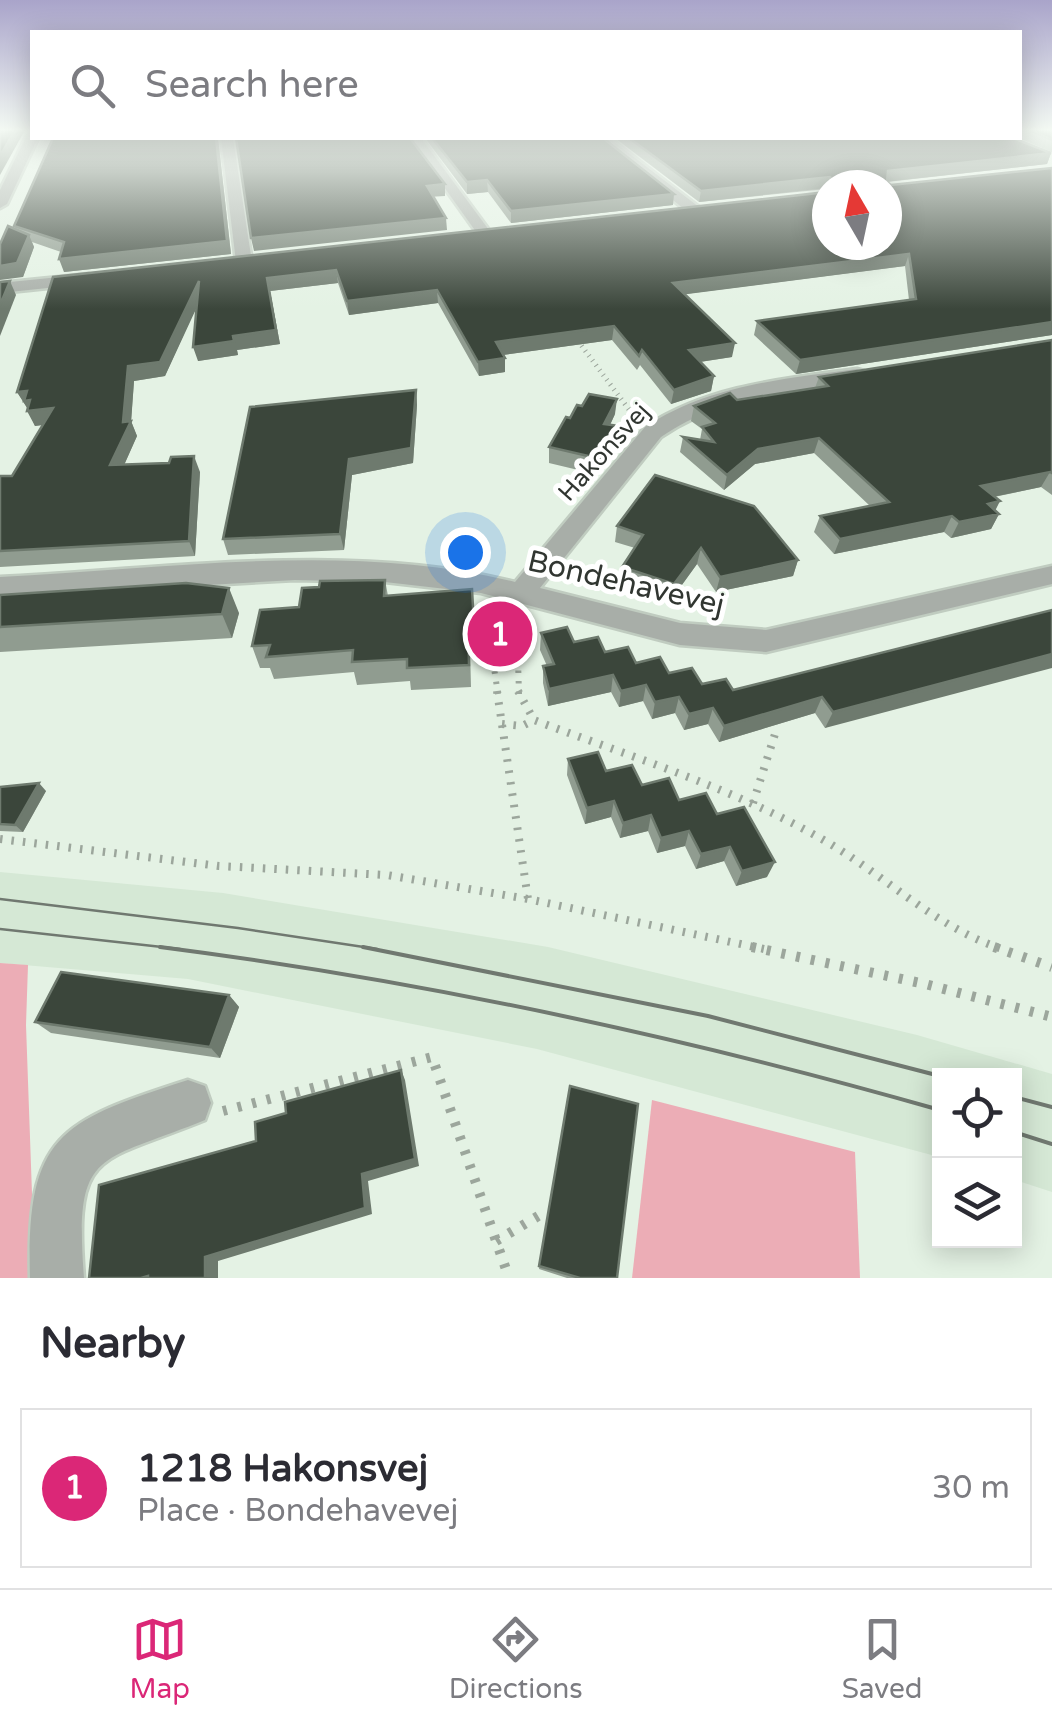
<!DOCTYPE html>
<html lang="en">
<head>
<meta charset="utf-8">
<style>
  :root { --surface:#fff; --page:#f7f7f7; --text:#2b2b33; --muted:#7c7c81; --line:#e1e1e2; --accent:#db2777 }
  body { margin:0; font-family:"Varela Round",sans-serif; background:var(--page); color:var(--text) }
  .controls { position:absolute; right:30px; bottom:30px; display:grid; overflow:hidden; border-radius:0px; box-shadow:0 5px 25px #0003 }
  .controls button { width:90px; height:90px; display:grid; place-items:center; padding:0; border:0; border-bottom:2px solid var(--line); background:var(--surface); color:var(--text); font:50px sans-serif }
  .compass { position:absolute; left:812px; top:170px; width:90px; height:90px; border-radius:50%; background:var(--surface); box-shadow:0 5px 25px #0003; rotate:351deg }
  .you { position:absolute; left:465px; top:552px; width:35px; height:35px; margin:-25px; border:8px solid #fff; border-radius:50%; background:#1a73e8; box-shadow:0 0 0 15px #1a73e833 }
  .badge { display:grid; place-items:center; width:65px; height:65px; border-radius:50%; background:var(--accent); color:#fff; font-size:32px; font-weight:700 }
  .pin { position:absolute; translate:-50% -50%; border:5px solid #fff; box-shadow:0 2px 10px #0006 }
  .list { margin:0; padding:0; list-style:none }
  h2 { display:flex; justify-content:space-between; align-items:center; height:130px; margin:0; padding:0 40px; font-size:42px }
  h2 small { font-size:32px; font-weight:400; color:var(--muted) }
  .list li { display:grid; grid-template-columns:65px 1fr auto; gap:30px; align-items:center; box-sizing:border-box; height:160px; margin:0 20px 20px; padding:0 20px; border:2px solid var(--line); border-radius:0px }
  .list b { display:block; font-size:38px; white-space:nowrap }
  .list p { margin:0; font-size:32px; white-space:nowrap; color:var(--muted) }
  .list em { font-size:32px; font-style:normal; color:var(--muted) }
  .icon { flex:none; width:55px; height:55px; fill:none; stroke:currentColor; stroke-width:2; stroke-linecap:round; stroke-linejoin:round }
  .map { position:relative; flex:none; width:1052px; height:1278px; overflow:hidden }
  .search { position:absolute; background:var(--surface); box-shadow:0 5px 25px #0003; left:30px; right:30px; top:30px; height:110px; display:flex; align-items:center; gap:25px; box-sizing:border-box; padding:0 35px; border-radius:0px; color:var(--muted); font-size:38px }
  .sheet { height:310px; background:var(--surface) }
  nav { display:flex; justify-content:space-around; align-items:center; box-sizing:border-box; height:140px; border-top:2px solid var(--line); background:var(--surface); font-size:28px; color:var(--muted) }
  nav a { display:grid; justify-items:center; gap:5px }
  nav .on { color:var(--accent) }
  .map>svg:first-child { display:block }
  .built { fill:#d5e8d5 }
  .green { fill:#ecadb6 }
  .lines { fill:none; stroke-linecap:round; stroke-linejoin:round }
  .street-casing { stroke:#c0ccc0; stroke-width:5 }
  .path-far3 { stroke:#9ca69c; stroke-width:5; stroke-dasharray:1 5; stroke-linecap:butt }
  .path-far2 { stroke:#9ca69c; stroke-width:6; stroke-dasharray:2.5 8; stroke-linecap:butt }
  .path-far1 { stroke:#9ca69c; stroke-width:8; stroke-dasharray:2.5 9; stroke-linecap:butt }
  .path { stroke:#9ca69c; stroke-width:10; stroke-dasharray:4 11; stroke-linecap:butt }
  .street { fill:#a8aea8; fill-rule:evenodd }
  .tram-far1 { stroke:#707870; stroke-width:2.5 }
  .tram { stroke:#707870; stroke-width:4 }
  .wall { fill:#909c90 }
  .shaded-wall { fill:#6e7a6e }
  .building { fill:#3b463b; stroke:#6e7a6e; stroke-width:2.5 }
  .labels { text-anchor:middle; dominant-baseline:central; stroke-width:10; stroke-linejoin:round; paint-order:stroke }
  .far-street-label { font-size:25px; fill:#313631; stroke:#fff }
  .street-label { font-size:30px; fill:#313631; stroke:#fff }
</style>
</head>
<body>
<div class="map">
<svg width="1052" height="1278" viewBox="0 0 1052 1278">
  <rect width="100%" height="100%" fill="#e4f2e4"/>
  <!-- built -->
  <path class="built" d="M0,872L223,893L548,947L917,1035L1052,1074V1192L1015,1180L1014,1076H940L939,1157L537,1049L188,979L0,963Z"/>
  <!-- green -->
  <g class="green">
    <path d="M0,963L28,965L26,1025L35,1278H0Z"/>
    <path d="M652,1100L855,1152L860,1278H632Z"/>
  </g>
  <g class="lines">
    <!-- street casing -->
    <g class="street-casing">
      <g id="street">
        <path d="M32,133L38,138L7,204L0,208V190L26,137Z"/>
        <path d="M221,138H233L252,262L244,267L236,262Z"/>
        <path d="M409,138H421L489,230V236H479Z"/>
        <path d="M596,138H609L699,207V213H689Z"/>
        <path d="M89,274L97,279L95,283L0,293V283Z"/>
        <path d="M857,369L864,371V379C790,397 728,391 661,437L540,588L680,623L766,630L1052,566V584L766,652L680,645L481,593L385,582L295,580L0,597V577C165,569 353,541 515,582L645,427C709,385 783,379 857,369Z"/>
        <path d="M188,1080L205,1086L211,1103L205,1120C97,1164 74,1148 84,1278H30C26,1135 60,1121 188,1080Z"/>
      </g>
    </g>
    <!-- path-far3 -->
    <path class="path-far3" d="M578,341L636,419"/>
    <!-- path-far2 -->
    <g class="path-far2">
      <path d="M485,609L498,694"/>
      <path d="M519,694L518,660L532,621"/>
    </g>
    <!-- path-far1 -->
    <g class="path-far1">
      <path d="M497,691L528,899"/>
      <path d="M518,691L534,720C634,758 740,790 832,845C890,880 936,927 1002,949"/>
      <path d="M502,724L522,726L534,720"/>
      <path d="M753,803L775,734L771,727"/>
      <path d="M0,839L219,866L387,875L528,899L764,949"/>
    </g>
    <!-- path -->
    <g class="path">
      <path d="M752,947L925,984L1052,1017"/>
      <path d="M994,947L1052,967"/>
      <path d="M223,1111L432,1057L509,1278"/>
      <path d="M496,1241L545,1212"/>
    </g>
    <!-- street -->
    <use href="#street" class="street"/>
    <!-- tram-far1 -->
    <g class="tram-far1">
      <path d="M0,899L238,928L377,949"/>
      <path d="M0,929L180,949"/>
    </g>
    <!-- tram -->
    <g class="tram">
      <path d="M160,947C425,981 684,1037 940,1110"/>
      <path d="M363,947L708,1016L940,1076"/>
      <path d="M1014,1097L1052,1107"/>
      <path d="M1014,1132L1052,1144"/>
    </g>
  </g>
  <!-- wall -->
  <g class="wall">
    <path d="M1020,130H1052V152L1018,138H1020Z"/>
    <path d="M53,138H218L231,254L64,272L61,252L32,242L34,247L23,277L14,226Z"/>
    <path d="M425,138H603L673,205L511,223L488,192L467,194Z"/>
    <path d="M615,138H1013L1051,153L1047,164L887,182L1052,335L796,374L754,335L757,321L909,300L905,266L685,294L732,357L700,362L714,376L711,391L671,404L640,365L637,370L612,340L503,355L505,372L479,376L438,303L349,315L338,283L270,291L280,344L237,350L238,355L198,361L196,307L165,376L134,381L131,421L137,436L124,465L200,472L195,556L0,567V476H12L43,425L35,426L28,409L17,392L53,277L887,185H827V189L699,202Z"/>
    <path d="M1052,340V495L1041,487L994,497L995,510L999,514L991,529L951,538L944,532L834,554L814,532L820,516L870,506L814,453L755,464L724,490L680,452L683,437L700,440L702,429L691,421L694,406L815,388L819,377Z"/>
    <path d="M416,390L417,405L413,463L352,475L344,550L228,555L223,539Z"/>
    <path d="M615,414L610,425L619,426L617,442L595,474L549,463V447Z"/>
    <path d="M617,526L798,560L793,576L716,592L697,564L671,600L621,582L622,567L635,548L615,542Z"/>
    <path d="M385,580L388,596L472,589L475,647L470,648L471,687L411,690L410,681L357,685L354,672L274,679L270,668H260L252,646L299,607L319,587Z"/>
    <path d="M0,595L239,613L232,638L0,652Z"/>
    <path d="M1052,610L825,728L815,713L719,742L708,724L684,730L675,713L652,719L643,701L619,707L611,692L548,706L543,683V666H547L540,650L541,633L605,652L702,684L733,690Z"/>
    <path d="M568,759L606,771L717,814L767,877L736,886L724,861L696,869L685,846L657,853L648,831L620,838L611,817L585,824L567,775Z"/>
    <path d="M0,787L46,791L23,832L0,831Z"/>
    <path d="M229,995L239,1007L220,1058L51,1033L35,1022Z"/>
    <path d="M570,1086L617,1278H567L539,1269Z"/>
  </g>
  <!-- shaded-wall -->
  <g class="shaded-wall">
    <path d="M15,130H25L0,175V156Z"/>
    <path d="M216,138H218L231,254L64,272L59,259Z"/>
    <path d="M1051,153L1047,164L884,182L888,171Z"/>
    <path d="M830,177L827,188L699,202L701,191Z"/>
    <path d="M487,180L488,192L467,194V182Z"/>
    <path d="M445,184V196L428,197L427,186Z"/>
    <path d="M674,194L673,205L511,223V211Z"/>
    <path d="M446,218L447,230L254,251L251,238Z"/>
    <path d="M29,235L34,247L23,277L0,280V266Z"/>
    <path d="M909,254L905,266L672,296L673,283Z"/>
    <path d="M336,270L338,283L270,291L280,344L237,350L238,355L198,361L193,347L267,278Z"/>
    <path d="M10,281L16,295L0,336V305Z"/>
    <path d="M199,281L203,294L165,376L134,381L131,423V421L137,436L117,481L110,465L123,422L128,366Z"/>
    <path d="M437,290L438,303L349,315L347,301Z"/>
    <path d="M1052,322V335L796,374L800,360Z"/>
    <path d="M614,326L612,340L496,356V342Z"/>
    <path d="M735,343L732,357L686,364L689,350Z"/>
    <path d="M505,358V372L479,376L478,362Z"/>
    <path d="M714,376L711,391L671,404L674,390Z"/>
    <path d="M416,390L417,405L413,463L352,475L344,550L340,534L349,459Z"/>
    <path d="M27,391L53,408L61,422L35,426L27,411H29L17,392Z"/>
    <path d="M617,399L615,414L603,440L604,424Z"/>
    <path d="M619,426L617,442L595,474L597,458Z"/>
    <path d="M819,438L814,453L755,464L724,490L727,475L758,449Z"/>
    <path d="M194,456L200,472L195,556L189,541Z"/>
    <path d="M1050,472L1041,487L973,501L981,486Z"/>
    <path d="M1000,501L993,515L999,514L991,529L951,538L959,522L988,504Z"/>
    <path d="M952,516L944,532L834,554L840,539Z"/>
    <path d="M701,548L697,564L671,600L674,584Z"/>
    <path d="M798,560L793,576L716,592L720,577Z"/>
    <path d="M229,588L239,613L232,638L222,614Z"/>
    <path d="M1052,654V668L825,728L833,712Z"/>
    <path d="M613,675L611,692L548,706L549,689Z"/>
    <path d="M646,685L643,701L619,707L621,691Z"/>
    <path d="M679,697L675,713L652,719L655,702Z"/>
    <path d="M822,697L815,713L719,742L724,726Z"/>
    <path d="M713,708L708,724L684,730L689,714Z"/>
    <path d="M39,783L46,791L23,832L15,825Z"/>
    <path d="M614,801L611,817L585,824L587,808Z"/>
    <path d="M651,815L648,831L620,838L623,823Z"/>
    <path d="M689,831L685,846L657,853L661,838Z"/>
    <path d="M730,847L724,861L696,869L701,854Z"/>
    <path d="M775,862L767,877L736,886L742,871Z"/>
    <path d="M229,995L239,1007L220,1058L210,1047Z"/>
    <path d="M401,1070L405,1080L419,1166L368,1181L372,1214L218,1261V1278H205V1257L362,1174Z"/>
  </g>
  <!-- building -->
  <g class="building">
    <path d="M0,130H15L0,156Z"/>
    <path d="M1030,130H1052V140Z"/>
    <path d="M53,138H216L227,241L59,259L64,242L14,226Z"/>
    <path d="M236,138H410L445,184L427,186L446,218L251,238Z"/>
    <path d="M432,138H603L674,194L511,211L487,180L467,182Z"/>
    <path d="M629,138H1013L1051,153L888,171L887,182L891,185L1052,168V322L800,360L757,321L916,299L909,254L673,283L735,343L689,350L714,376L674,390L642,350L639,356L614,326L496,342L505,358L478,362L437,290L347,301L336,270L267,278L276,330L233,336L234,341L193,347L199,281L160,362L128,366L123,422L131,421L110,465L169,463L171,457L194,456L189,541L0,551V476H12L53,408L27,411L30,400L24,401L27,391L17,392L53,277L827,192V245H887V185H832L834,181L830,177L701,191Z"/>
    <path d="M8,226L29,235L17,263L0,266V244Z"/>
    <path d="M10,281L0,305V282Z"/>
    <path d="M1052,340V473L1050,472L981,486L1000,501L988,504L999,514L959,522L952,516L840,539L820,516L889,502L819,438L758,449L727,475L683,437L714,442L702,427L715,423L694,406L730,393L737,400L828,386L819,377Z"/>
    <path d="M416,390L411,448L349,459L340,534L223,539L250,407Z"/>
    <path d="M589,394L617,399L604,424L619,426L597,458L549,447L566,417L570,418L577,405L582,406Z"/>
    <path d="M655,475L754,506L798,560L720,577L701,548L674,584L622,567L643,535L617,526Z"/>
    <path d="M385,580L384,596L472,589L474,625L468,626L469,665L407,668V659L352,662L353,650L266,657L270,645L252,646L260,610L299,607L302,588L319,587L320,581Z"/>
    <path d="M186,583L229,588L222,614L0,627V595Z"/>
    <path d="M1052,610V654L833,712L822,697L724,726L713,708L689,714L679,697L655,702L646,685L621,691L613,675L549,689L543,666L554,664L541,633L567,627L574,642L598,637L605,652L628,647L636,663L660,657L669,673L692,668L702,684L726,679L733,690Z"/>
    <path d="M598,752L606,771L632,765L642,785L669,778L679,800L706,793L717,814L744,807L775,862L742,871L730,847L701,854L689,831L661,838L651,815L623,823L614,801L587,808L568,759Z"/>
    <path d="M39,783L15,825L0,824V787Z"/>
    <path d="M61,972L229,995L210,1047L35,1022Z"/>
    <path d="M401,1070L415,1159L362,1174L365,1208L205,1257V1278H148V1276L141,1278H89L99,1185L256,1141L255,1122L286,1113L285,1102Z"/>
    <path d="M570,1086L638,1104L617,1278H580L539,1266Z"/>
  </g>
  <!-- sky -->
  <linearGradient id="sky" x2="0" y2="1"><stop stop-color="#a9a4ca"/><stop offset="0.42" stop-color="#f3f9f3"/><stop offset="1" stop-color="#f3f9f3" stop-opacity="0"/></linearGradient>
  <rect width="1052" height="309" fill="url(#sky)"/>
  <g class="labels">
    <!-- far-street labels -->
    <g class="far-street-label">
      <text transform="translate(604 452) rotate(-48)">Hakonsvej</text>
    </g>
    <!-- street labels -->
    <g class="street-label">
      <text transform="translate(626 583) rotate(13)">Bondehavevej</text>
    </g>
  </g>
</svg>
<div class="controls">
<button><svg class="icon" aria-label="locate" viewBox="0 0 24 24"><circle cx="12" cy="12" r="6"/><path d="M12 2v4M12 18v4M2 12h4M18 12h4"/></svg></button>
<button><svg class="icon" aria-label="layers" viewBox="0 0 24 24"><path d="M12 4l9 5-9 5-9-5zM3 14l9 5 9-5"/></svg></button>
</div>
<svg class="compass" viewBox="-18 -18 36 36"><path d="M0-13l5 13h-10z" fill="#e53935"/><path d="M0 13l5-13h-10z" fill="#7c7c81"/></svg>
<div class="you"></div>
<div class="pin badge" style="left:500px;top:634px">1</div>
<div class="search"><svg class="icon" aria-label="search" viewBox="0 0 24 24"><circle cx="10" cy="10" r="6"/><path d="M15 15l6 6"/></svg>Search here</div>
</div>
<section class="sheet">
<h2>Nearby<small></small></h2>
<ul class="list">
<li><span class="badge">1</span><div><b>1218 Hakonsvej</b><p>Place · Bondehavevej</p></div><em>30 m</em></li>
</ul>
</section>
<nav>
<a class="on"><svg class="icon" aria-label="map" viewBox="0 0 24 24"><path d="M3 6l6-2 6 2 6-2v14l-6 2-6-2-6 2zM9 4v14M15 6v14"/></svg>Map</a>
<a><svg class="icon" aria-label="directions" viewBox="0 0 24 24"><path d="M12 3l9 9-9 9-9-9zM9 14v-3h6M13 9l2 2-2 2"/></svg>Directions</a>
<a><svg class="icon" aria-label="saved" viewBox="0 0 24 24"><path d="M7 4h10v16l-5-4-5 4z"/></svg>Saved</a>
</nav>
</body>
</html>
